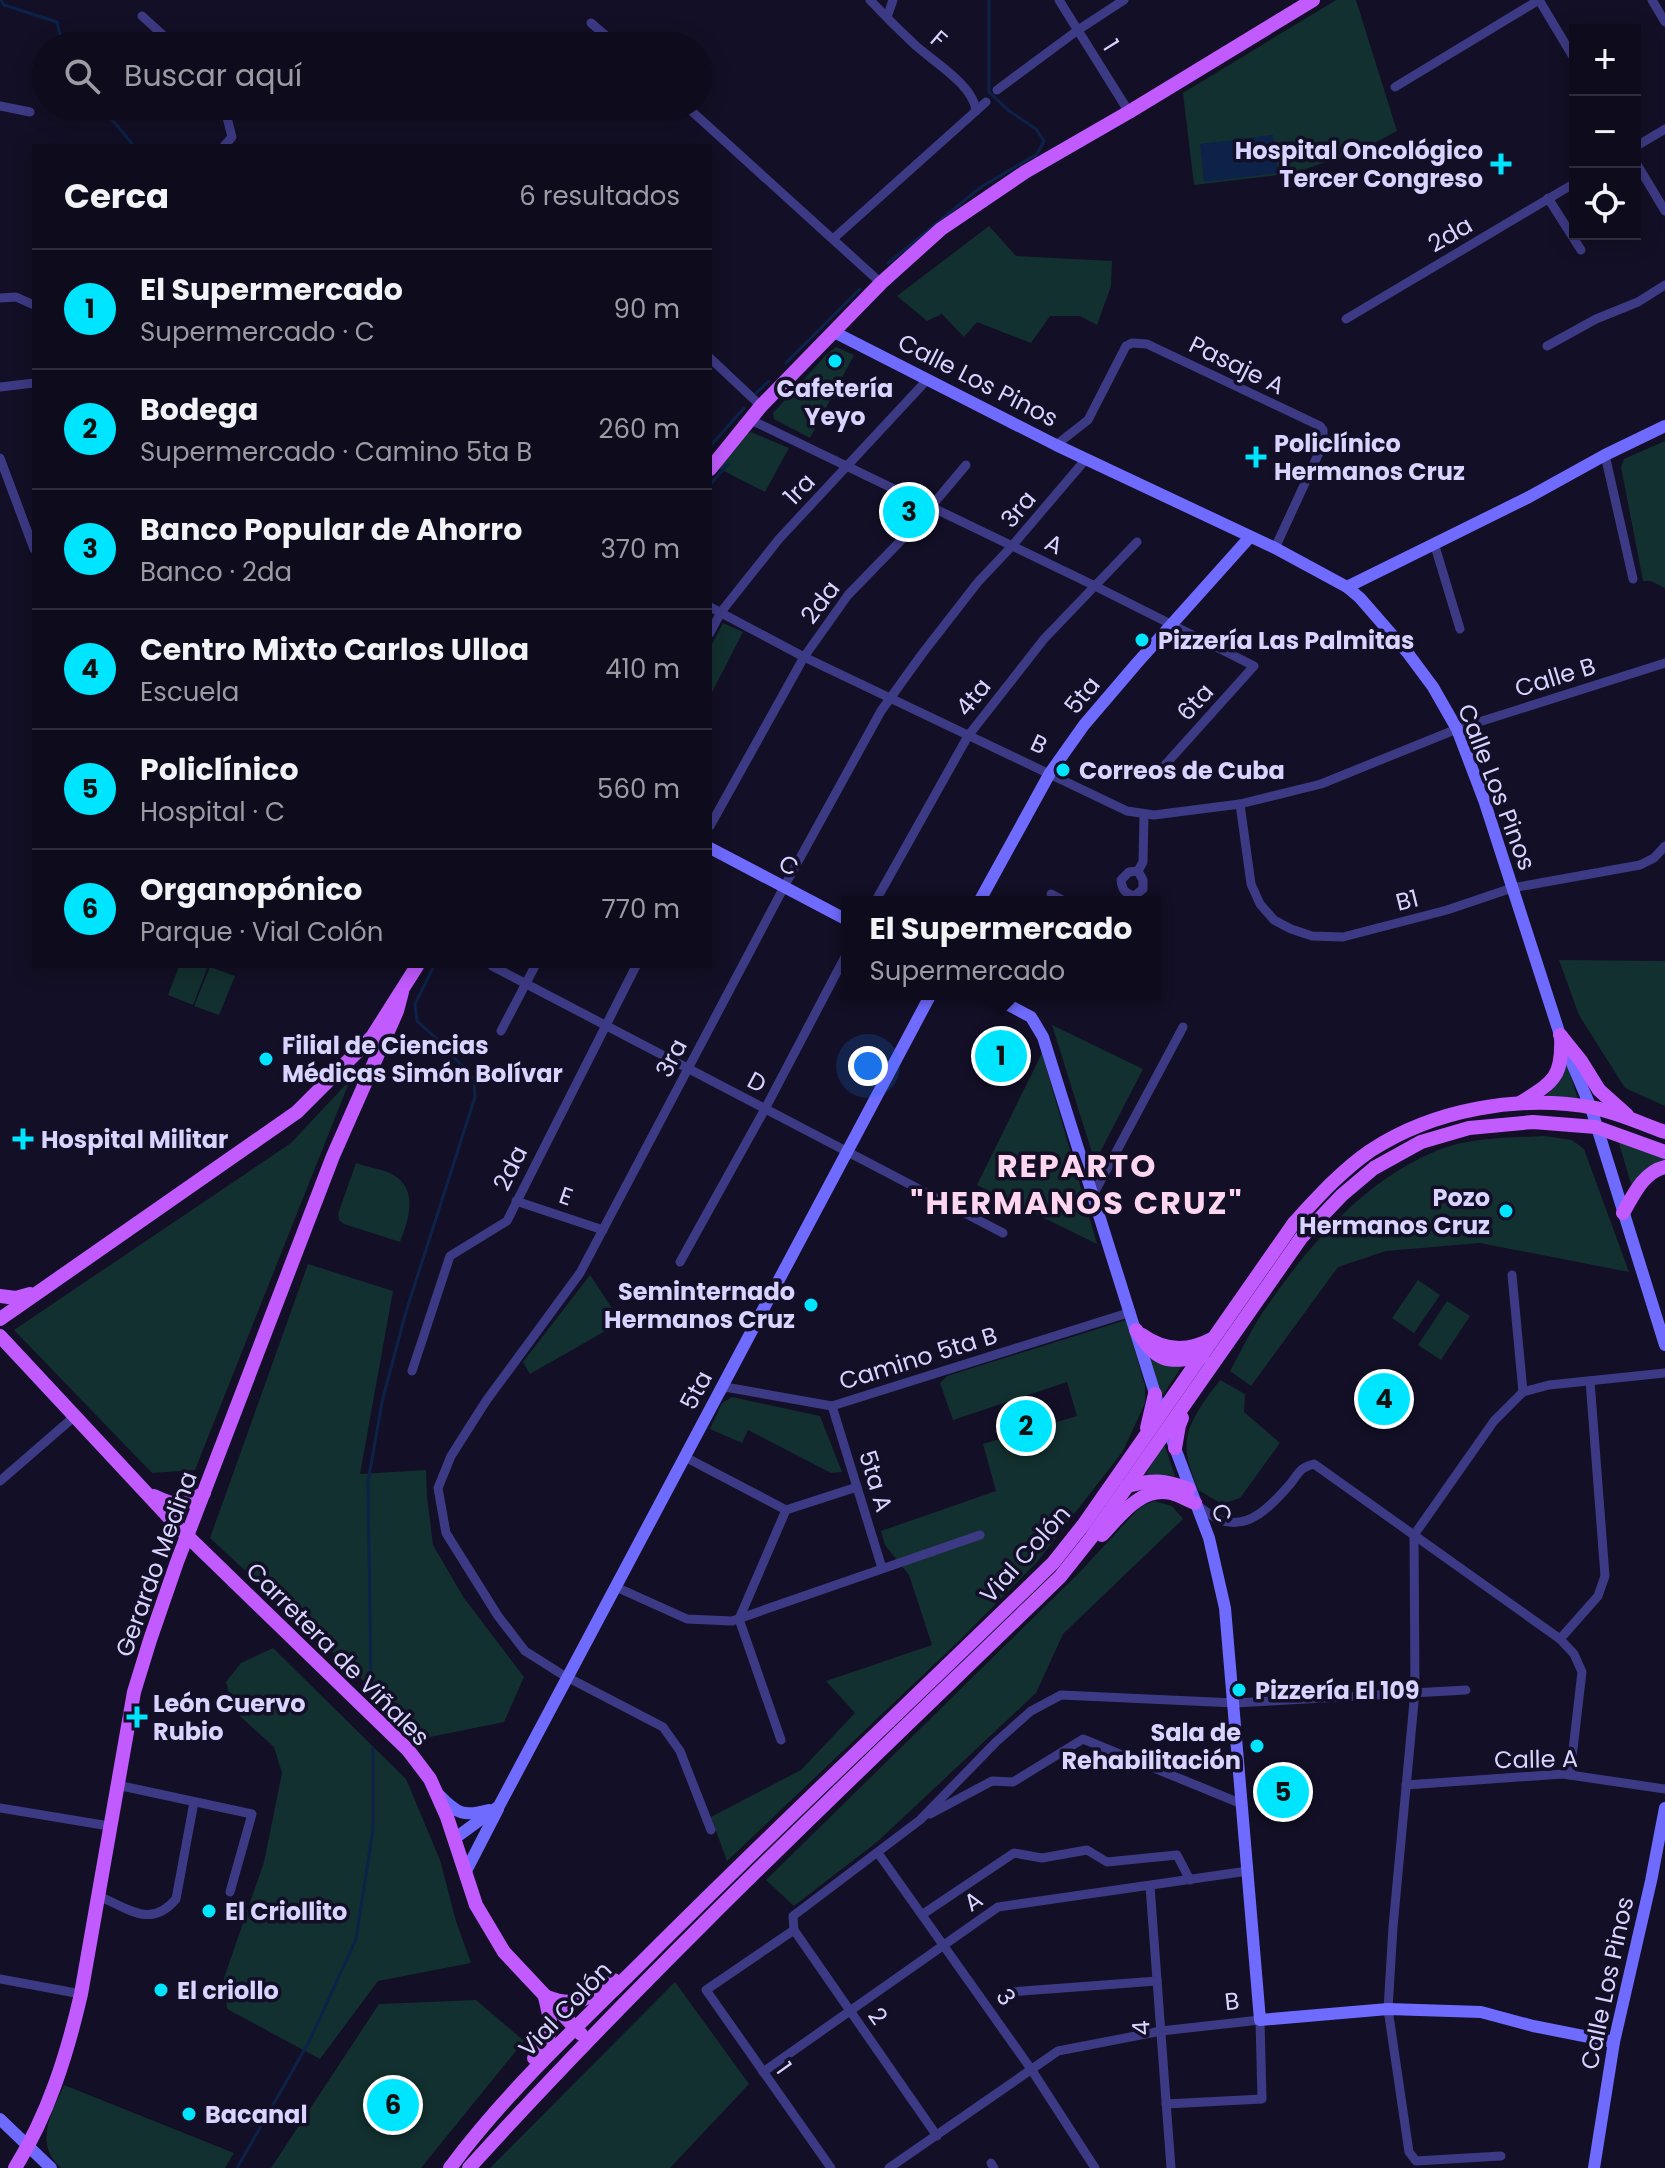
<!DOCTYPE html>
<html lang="es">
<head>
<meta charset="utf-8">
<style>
  :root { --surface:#0e0b1c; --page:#1c1929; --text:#f1f3f6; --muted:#9b9ba3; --line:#2e2b3b; --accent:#00e5ff }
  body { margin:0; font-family:Poppins,sans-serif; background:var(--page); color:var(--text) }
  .controls { position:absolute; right:24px; top:24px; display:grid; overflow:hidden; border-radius:0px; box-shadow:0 4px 20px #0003 }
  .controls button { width:72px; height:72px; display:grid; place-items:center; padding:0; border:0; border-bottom:2px solid var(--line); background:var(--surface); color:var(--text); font:40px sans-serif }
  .you { position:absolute; left:868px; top:1066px; width:28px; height:28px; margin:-20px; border:6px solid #fff; border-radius:50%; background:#1a73e8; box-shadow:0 0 0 12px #1a73e833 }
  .badge { display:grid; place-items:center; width:52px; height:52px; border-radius:50%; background:var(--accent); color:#111; font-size:26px; font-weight:700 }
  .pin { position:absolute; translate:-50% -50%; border:4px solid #fff; box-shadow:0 2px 8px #0006 }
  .popup { position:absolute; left:841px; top:896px; width:320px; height:104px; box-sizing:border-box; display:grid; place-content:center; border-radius:0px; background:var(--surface); filter:drop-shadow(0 2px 6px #0005); font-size:26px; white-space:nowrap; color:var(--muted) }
  .popup b { font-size:30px; color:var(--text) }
  .popup::after { content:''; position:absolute; left:50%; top:100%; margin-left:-16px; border:16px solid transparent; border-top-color:var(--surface) }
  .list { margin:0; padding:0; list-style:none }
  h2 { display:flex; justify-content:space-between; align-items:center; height:104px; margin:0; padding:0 32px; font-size:34px }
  h2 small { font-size:26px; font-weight:400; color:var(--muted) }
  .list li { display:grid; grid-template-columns:52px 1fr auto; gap:24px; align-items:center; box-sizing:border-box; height:120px; padding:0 32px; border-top:2px solid var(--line) }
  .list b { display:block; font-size:30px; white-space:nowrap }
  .list p { margin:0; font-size:26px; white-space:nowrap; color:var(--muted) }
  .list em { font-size:26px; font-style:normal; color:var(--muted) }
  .icon { flex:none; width:44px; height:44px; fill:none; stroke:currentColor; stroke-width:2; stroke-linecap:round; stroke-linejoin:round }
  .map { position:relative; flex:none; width:1665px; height:2168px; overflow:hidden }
  .search { position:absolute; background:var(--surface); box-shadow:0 4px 20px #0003; left:32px; top:32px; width:680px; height:88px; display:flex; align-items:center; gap:20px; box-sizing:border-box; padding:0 28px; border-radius:44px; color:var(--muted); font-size:30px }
  .panel { position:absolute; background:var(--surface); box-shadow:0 4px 20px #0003; left:32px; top:144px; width:680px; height:824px; border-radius:0px }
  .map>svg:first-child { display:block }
  .green { fill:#12302f }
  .water { fill:#0c2248 }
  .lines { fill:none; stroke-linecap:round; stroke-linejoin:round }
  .stream { stroke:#0c2248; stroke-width:3 }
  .street { stroke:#3d3a85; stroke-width:9 }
  .secondary { stroke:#6f6bff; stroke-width:12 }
  .primary { stroke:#c25bff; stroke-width:14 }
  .poi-dot { fill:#00e5ff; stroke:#130f26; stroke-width:3 }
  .labels { text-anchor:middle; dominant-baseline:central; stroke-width:7; stroke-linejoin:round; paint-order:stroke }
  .street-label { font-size:24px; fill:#d9d4ff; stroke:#130f26 }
  .poi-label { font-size:24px; font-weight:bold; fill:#d9d4ff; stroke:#130f26; text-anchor:start }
  .district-label { font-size:32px; font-weight:bold; letter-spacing:2px; fill:#ffd6f0; stroke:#130f26 }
</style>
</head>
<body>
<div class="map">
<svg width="1665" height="2168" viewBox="0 0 1665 2168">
  <rect width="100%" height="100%" fill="#130f26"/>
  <!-- green -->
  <g class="green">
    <path d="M1336,0H1356L1397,131L1363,149L1294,173L1194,185L1183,93Z"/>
    <path d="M989,226L1016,256L1112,261L1111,286L1097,325L1080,316H1050L1031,343L977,322L964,337L942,314L927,321L897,296Z"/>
    <path d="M836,347L854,355L810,438L774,419L773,413L827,354Z"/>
    <path d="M751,432L789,448L765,492L718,468L745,435Z"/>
    <path d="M1665,441V588L1651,581H1643L1621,467L1624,459Z"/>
    <path d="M723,623L743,632L710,696V648Z"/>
    <path d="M1559,960L1665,961V1106L1625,1088L1579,1015Z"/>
    <path d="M179,966H208L193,1005L168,995Z"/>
    <path d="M210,967L235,976L219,1015L194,1006Z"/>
    <path d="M1052,1025L1143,1069L1095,1162Z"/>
    <path d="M1042,1053L1097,1244L977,1185Z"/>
    <path d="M1566,1060L1578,1100L1546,1096L1561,1080Z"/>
    <path d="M350,1080L195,1470L152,1473L14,1330L291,1143Z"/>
    <path d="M1544,1136L1572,1140L1584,1149L1629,1272L1480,1243L1386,1251L1338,1267L1251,1386L1230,1371C1241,1351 1251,1330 1263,1312C1308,1246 1364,1179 1441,1149C1474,1137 1511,1138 1544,1136Z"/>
    <path d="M1618,1140L1665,1157V1160L1643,1171L1632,1187Z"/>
    <path d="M356,1163C367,1167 382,1169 392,1174C419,1189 409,1220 400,1242L344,1224L339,1220L338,1214Z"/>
    <path d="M308,1264L393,1291L360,1474L426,1470L427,1496L433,1545L464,1598L524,1677L504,1722L425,1738L210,1538Z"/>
    <path d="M590,1275L621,1322L530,1374L523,1362Z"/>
    <path d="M1418,1280L1440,1295L1414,1333L1392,1318Z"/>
    <path d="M1447,1301L1470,1316L1441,1360L1418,1345Z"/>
    <path d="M1126,1320L1145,1386V1403L1123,1451L1037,1562L961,1639L727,1861L711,1817L801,1770L855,1713L826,1681L932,1645L909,1575L885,1545L881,1531L996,1491L983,1444L1077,1416L1067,1382L953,1420L940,1383L947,1376Z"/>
    <path d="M1148,1358L1182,1366L1161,1398Z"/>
    <path d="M1220,1380L1245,1394L1244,1412L1280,1443L1240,1498L1222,1504L1198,1490C1194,1478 1188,1465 1187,1453C1183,1426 1205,1400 1220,1380Z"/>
    <path d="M732,1397L820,1416L842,1472L831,1473L748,1430L742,1443L710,1429L722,1403Z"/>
    <path d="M1164,1443L1175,1476L1146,1474Z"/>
    <path d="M1154,1501L1172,1506L1183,1519L1063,1634L1036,1693L877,1842L794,1906L766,1880L1079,1573L1140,1507Z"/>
    <path d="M273,1648L406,1779L440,1860L456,1921L471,1963L378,1981L320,2059L227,2009L224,1978L264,1862L282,1773L274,1747L233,1710L226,1682L241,1663Z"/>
    <path d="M675,1982L749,2084L670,2168H490Z"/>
    <path d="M476,2000L524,2041L421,2168H271L379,2004Z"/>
    <path d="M64,2085L234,2153L225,2168H61C33,2143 52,2113 64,2085Z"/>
  </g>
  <!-- water -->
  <path class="water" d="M1273,135L1278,173L1204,182L1200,144Z"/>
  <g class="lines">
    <!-- stream -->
    <g class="stream">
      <path d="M1,0L4,5L57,22L63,46"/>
      <path d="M101,106L134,146"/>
      <path d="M888,263L981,187L1037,154L1044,141L1036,129L1008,110L989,92V0"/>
      <path d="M786,363L860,289"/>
      <path d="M756,393L769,381"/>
      <path d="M712,444L744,408"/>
      <path d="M710,485L728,464"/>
      <path d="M371,1682L368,1482L382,1402L405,1315L475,1097L474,1079L438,1040L417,1021L415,1004L434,966"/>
      <path d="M237,2168L310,2040L356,1939L373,1829V1748"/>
    </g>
    <!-- street -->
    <g class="street">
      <path d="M870,0C884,15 899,30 914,44C932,61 974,85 976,111"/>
      <path d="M1059,0L1129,112"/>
      <path d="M1539,0L1575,60"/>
      <path d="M1652,0L1665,22"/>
      <path d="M142,16L175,46"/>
      <path d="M887,17L893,0"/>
      <path d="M591,23L618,46"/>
      <path d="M1395,87L1539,0"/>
      <path d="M997,90L1078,30L1124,0"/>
      <path d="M0,106L30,112"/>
      <path d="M224,106L232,137L224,146"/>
      <path d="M686,106L881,283"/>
      <path d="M1635,147L1665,129"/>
      <path d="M1635,161L1665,211"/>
      <path d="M1548,198L1581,250"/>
      <path d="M833,239L986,102"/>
      <path d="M0,298L16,297L34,305"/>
      <path d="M1346,319L1575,183"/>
      <path d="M1547,346L1596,319L1638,302L1665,285"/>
      <path d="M710,358L761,406"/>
      <path d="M0,387L34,383"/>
      <path d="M749,419L1093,585L1254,666L1165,765"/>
      <path d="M1056,445L1088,420L1126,346L1132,343L1147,344L1320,426L1323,430V444L1275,548"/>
      <path d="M1605,455L1633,579"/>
      <path d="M0,458L34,549"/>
      <path d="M1434,543L1460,629"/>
      <path d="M710,607L804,657L1127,811L1154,815L1240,804L1321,784L1457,729L1665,663"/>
      <path d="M710,633L721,612L779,539L927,380"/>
      <path d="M1240,804L1251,884L1260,904L1274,920L1291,929L1312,936L1343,937L1447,910L1512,888L1640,865L1654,858L1665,846"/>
      <path d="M710,826L804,657L848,595L914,527L966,465"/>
      <path d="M1051,894L1066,902"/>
      <path d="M1134,896C1125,893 1122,890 1121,880L1129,872L1138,871"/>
      <path d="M875,902L968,736L1044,639L1137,542"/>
      <path d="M1135,902L1134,896L1143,889V880L1138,871L1143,862L1144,815"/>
      <path d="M492,966L1003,1233"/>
      <path d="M1114,994H1117"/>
      <path d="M501,1031L535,966"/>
      <path d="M1093,1195L1183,1027"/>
      <path d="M516,1201L603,1230"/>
      <path d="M680,1262L765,1109L847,953"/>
      <path d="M1512,1275L1523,1392"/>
      <path d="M412,1371L450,1256L507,1221L636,966"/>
      <path d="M1523,1392L1549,1385L1665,1373"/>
      <path d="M720,1393L725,1387L832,1406L1131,1312"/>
      <path d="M832,1406L882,1568"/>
      <path d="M685,1457L786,1510L857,1487"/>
      <path d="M0,1481L75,1416"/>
      <path d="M1197,1505C1204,1510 1211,1516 1218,1519C1248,1533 1274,1503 1291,1483C1300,1471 1300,1468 1314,1464L1560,1639L1574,1654L1582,1672L1570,1775"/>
      <path d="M616,1587L687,1619L732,1621L980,1535"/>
      <path d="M1560,1639L1598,1596L1605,1576L1590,1381"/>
      <path d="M781,1740L739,1619L786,1510"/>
      <path d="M117,1785L252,1814L230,1892"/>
      <path d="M1406,1785L1563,1774L1665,1789"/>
      <path d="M0,1808L109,1826"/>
      <path d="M930,1814L992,1781L1013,1782L1083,1739L1242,1804"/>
      <path d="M711,1830L680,1751L663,1727L563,1675L525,1651L498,1616L446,1533L438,1488L451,1456L486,1401L580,1273L784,887L881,711L922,654L978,582L1012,546L1086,459"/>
      <path d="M878,1853L1031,2069L1095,2168"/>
      <path d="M1150,1886L1171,2168"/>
      <path d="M98,1896C127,1907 150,1930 176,1899L194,1802"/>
      <path d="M923,1914L1014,1853L1042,1858L1087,1850L1107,1862L1177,1855L1190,1880"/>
      <path d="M794,1930L706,1990L831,2168"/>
      <path d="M0,1979L81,1994"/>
      <path d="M1010,1992L1157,1981"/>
      <path d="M763,2072L998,1907L1248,1871"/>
      <path d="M937,2136L794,1930L793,1916L920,1820L996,1742L1031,1711L1061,1695L1235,1703L1466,1690"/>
      <path d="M1501,2156L1416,2161L1409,2152L1388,2009L1393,1927L1415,1691L1414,1535L1494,1421L1523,1392"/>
      <path d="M991,2163L994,2168"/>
      <path d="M889,2168L1058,2051L1161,2031L1260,2020L1262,2099L1166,2104"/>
    </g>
    <!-- secondary -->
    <g class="secondary">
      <path d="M834,332L1056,445L1275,548L1347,587L1360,598L1407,652L1433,687L1457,729L1484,800L1560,1035L1591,1108L1665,1345"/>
      <path d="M1347,587L1529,497L1605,455L1665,426"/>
      <path d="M710,848L847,920"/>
      <path d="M979,902L1050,773L1084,725L1137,663L1249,538"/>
      <path d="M988,994L1031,1017L1043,1037L1157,1400"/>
      <path d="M1172,1440L1209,1538L1225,1608L1260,2020L1388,2009L1481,2012L1533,2026L1614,2042"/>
      <path d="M439,1795C457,1814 464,1817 489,1810"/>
      <path d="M454,1839L499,1806L931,994"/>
      <path d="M465,1873L498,1809"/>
      <path d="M0,2119L51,2168"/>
      <path d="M1594,2168L1614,2042L1651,1881L1665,1808"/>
    </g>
    <!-- primary -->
    <g class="primary">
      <path d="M710,469L761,406L881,283L941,229L1025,172L1129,112L1313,0"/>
      <path d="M1560,1035L1581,1061L1599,1090L1627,1115"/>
      <path d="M1520,1103C1553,1082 1563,1078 1561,1036"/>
      <path d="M1623,1213C1633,1196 1643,1172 1665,1167"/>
      <path d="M0,1296L16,1298L30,1294"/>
      <path d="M0,1319L297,1112L372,1037L417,966"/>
      <path d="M1136,1330C1158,1362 1164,1363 1202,1357"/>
      <path d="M1142,1335C1164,1351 1188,1352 1212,1339"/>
      <path d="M0,1336L178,1527L408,1750L430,1779L447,1817L476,1905L504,1952L581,2034"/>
      <path d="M1147,1428L1155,1394"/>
      <path d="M1175,1448L1179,1425L1182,1418"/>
      <path d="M1127,1486C1153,1479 1164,1480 1189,1489"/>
      <path d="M154,1496C177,1507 182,1507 204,1493"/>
      <path d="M1102,1535C1120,1516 1141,1486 1171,1493C1179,1495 1187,1500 1195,1503"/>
      <path d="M547,1997C577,2009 591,1997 614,1980"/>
      <path d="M534,2058C555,2036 552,2025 545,1997"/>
      <path d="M15,2168C48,2115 67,2055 81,1994L134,1692L150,1640L177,1562L333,1156L397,1011L402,992"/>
      <path d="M450,2168C506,2092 581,2023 648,1956C781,1823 919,1694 1053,1563L1084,1524L1294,1223C1317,1198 1341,1171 1370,1151C1434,1109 1520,1094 1595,1108C1619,1113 1642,1124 1665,1132"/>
      <path d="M469,2168C656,1962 860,1771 1060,1577L1091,1538L1301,1238L1342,1195L1374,1168L1421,1142L1469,1128L1533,1122L1596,1127L1665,1152"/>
    </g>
  </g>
  <!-- markers -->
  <g class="poi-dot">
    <path d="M1497 152h8v8h8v8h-8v8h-8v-8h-8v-8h8z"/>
    <circle cx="835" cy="361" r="8"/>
    <path d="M1252 445h8v8h8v8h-8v8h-8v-8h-8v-8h8z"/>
    <circle cx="1142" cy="640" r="8"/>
    <circle cx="1063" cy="770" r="8"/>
    <circle cx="266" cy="1059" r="8"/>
    <path d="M19 1127h8v8h8v8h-8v8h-8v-8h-8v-8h8z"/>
    <circle cx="1506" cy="1211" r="8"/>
    <circle cx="811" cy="1305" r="8"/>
    <circle cx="1239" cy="1690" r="8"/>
    <path d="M133 1705h8v8h8v8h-8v8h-8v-8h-8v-8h8z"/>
    <circle cx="1257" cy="1746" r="8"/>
    <circle cx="209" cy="1911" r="8"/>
    <circle cx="161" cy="1990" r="8"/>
    <circle cx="189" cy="2114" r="8"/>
  </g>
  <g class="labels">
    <!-- street labels -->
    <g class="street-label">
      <text transform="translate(939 39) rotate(41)">F</text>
      <text transform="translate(1111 45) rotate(58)">1</text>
      <text transform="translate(1450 234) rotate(-30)">2da</text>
      <text transform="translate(1237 365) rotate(26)">Pasaje A</text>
      <text transform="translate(978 380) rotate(27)">Calle Los Pinos</text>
      <text transform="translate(799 489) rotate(-46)">1ra</text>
      <text transform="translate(1018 509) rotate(-50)">3ra</text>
      <text transform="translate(1054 544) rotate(26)">A</text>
      <text transform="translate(820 602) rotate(-53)">2da</text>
      <text transform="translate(1555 677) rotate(-17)">Calle B</text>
      <text transform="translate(1082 695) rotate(-51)">5ta</text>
      <text transform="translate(973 697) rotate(-52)">4ta</text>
      <text transform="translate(1195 702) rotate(-48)">6ta</text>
      <text transform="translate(1039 744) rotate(25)">B</text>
      <text transform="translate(1497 787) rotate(69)">Calle Los Pinos</text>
      <text transform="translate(789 865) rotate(28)">C</text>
      <text transform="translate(1407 900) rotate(-14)">B1</text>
      <text transform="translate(671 1058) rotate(-63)">3ra</text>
      <text transform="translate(757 1082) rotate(28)">D</text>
      <text transform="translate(510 1168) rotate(-64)">2da</text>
      <text transform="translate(566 1196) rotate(19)">E</text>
      <text transform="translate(918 1358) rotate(-17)">Camino 5ta B</text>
      <text transform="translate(696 1390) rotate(-62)">5ta</text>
      <text transform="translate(876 1481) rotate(73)">5ta A</text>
      <text transform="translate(1222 1513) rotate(69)">C</text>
      <text transform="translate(1025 1554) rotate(-48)">Vial Colón</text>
      <text transform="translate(156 1564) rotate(-70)">Gerardo Medina</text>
      <text transform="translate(338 1654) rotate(45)">Carretera de Viñales</text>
      <text transform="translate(1536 1759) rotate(-1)">Calle A</text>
      <text transform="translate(973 1901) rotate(-34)">A</text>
      <text transform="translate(1607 1983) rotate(-78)">Calle Los Pinos</text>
      <text transform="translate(1006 1997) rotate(55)">3</text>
      <text transform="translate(1232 2001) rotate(-6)">B</text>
      <text transform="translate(565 2009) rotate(-46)">Vial Colón</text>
      <text transform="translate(878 2016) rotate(55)">2</text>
      <text transform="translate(1141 2028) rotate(-94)">4</text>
      <text transform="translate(784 2068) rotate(55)">1</text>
    </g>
    <!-- poi labels -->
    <g class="poi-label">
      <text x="1483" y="150" text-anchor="end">Hospital Oncológico<tspan x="1483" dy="28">Tercer Congreso</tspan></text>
      <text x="835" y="388" text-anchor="middle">Cafetería<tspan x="835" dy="28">Yeyo</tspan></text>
      <text x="1274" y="443">Policlínico<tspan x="1274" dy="28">Hermanos Cruz</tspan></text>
      <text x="1158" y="640">Pizzería Las Palmitas</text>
      <text x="1079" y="770">Correos de Cuba</text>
      <text x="282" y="1045">Filial de Ciencias<tspan x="282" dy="28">Médicas Simón Bolívar</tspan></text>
      <text x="41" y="1139">Hospital Militar</text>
      <text x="1490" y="1197" text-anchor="end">Pozo<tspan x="1490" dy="28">Hermanos Cruz</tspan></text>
      <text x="795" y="1291" text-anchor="end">Seminternado<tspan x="795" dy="28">Hermanos Cruz</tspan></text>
      <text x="1255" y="1690">Pizzería El 109</text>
      <text x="153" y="1703">León Cuervo<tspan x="153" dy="28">Rubio</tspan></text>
      <text x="1241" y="1732" text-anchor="end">Sala de<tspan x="1241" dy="28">Rehabilitación</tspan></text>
      <text x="225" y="1911">El Criollito</text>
      <text x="177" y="1990">El criollo</text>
      <text x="205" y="2114">Bacanal</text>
    </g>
    <!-- district labels -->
    <g class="district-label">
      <text x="1077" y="1165">REPARTO<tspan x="1077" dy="37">"HERMANOS CRUZ"</tspan></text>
    </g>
  </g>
</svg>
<div class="controls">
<button>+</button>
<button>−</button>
<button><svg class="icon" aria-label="locate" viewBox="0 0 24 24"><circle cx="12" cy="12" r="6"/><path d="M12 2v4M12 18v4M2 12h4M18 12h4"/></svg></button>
</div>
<div class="you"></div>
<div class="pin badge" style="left:1001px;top:1056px">1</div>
<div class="popup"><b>El Supermercado</b>Supermercado</div>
<div class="pin badge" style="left:1026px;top:1426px">2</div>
<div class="pin badge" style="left:909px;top:512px">3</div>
<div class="pin badge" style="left:1384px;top:1399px">4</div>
<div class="pin badge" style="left:1283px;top:1792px">5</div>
<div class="pin badge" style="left:393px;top:2105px">6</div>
<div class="search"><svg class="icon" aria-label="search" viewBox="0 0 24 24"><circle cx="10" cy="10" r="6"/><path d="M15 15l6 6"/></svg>Buscar aquí</div>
<section class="panel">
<h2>Cerca<small>6 resultados</small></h2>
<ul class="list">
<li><span class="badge">1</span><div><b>El Supermercado</b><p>Supermercado · C</p></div><em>90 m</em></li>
<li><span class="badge">2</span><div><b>Bodega</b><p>Supermercado · Camino 5ta B</p></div><em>260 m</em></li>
<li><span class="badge">3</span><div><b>Banco Popular de Ahorro</b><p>Banco · 2da</p></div><em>370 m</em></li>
<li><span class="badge">4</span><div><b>Centro Mixto Carlos Ulloa</b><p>Escuela</p></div><em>410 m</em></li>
<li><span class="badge">5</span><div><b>Policlínico</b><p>Hospital · C</p></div><em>560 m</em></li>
<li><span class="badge">6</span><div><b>Organopónico</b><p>Parque · Vial Colón</p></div><em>770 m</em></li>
</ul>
</section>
</div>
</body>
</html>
